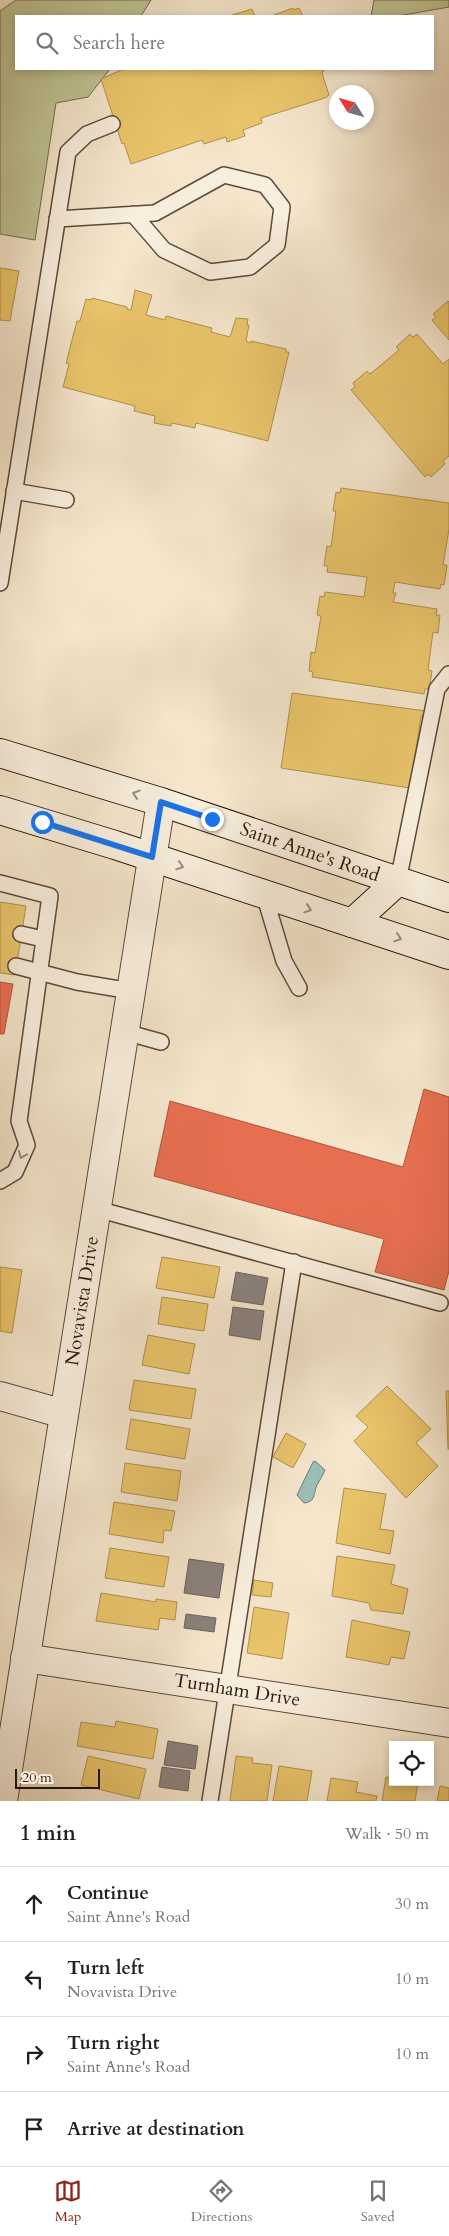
<!DOCTYPE html>
<html lang="en">
<head>
<meta charset="utf-8">
<style>
  :root { --surface:#fff; --page:#f6f6f6; --text:#202124; --muted:#757577; --line:#e0e0e0; --accent:#8f2418 }
  body { margin:0; font-family:Cardo,serif; background:var(--page); color:var(--text) }
  .controls { position:absolute; right:15px; bottom:15px; display:grid; overflow:hidden; border-radius:0px; box-shadow:0 2px 8px #0003 }
  .controls button { width:45px; height:45px; display:grid; place-items:center; padding:0; border:0; border-bottom:1px solid var(--line); background:var(--surface); color:var(--text); font:25px sans-serif }
  .compass { position:absolute; left:329px; top:85px; width:45px; height:45px; border-radius:50%; background:var(--surface); box-shadow:0 2px 8px #0003; rotate:307deg }
  .scale { position:absolute; left:15px; bottom:12px; width:85px; box-sizing:border-box; padding-left:5px; border:2px solid #2a1509; border-top:0; font-size:14px; line-height:18px; white-space:nowrap; color:#2a1509; -webkit-text-stroke:4px #f8eedd; paint-order:stroke }
  .stop { position:absolute; width:15px; height:15px; margin:-11px; border:4px solid #1a73e8; border-radius:50%; background:#fff }
  .stop.end { background:#1a73e8; border-color:#fff; box-shadow:0 1px 5px #0008 }
  .list { margin:0; padding:0; list-style:none }
  h2 { display:flex; justify-content:space-between; align-items:center; height:65px; margin:0; padding:0 20px; font-size:21px }
  h2 small { font-size:16px; font-weight:400; color:var(--muted) }
  .list li { display:grid; grid-template-columns:32px 1fr auto; gap:15px; align-items:center; box-sizing:border-box; height:75px; padding:0 20px; border-top:1px solid var(--line) }
  .list b { display:block; font-size:19px; white-space:nowrap }
  .list p { margin:0; font-size:16px; white-space:nowrap; color:var(--muted) }
  .list em { font-size:16px; font-style:normal; color:var(--muted) }
  .icon { flex:none; width:28px; height:28px; fill:none; stroke:currentColor; stroke-width:2; stroke-linecap:round; stroke-linejoin:round }
  .map { position:relative; flex:none; width:449px; height:1801px; overflow:hidden }
  .search { position:absolute; background:var(--surface); box-shadow:0 2px 8px #0003; left:15px; right:15px; top:15px; height:55px; display:flex; align-items:center; gap:12px; box-sizing:border-box; padding:0 18px; border-radius:0px; color:var(--muted); font-size:19px }
  .sheet { height:365px; background:var(--surface) }
  nav { display:flex; justify-content:space-around; align-items:center; box-sizing:border-box; height:70px; border-top:1px solid var(--line); background:var(--surface); font-size:14px; color:var(--muted) }
  nav a { display:grid; justify-items:center; gap:2px }
  nav .on { color:var(--accent) }
  .map>svg:first-child { display:block }
  .green { fill:#c0c394; stroke:#756c4e }
  .water { fill:#9cbfb9; stroke:#6e7b73 }
  .homes { fill:#e9c46a; stroke:#b0904d }
  .shops { fill:#e76f51; stroke:#ae543b }
  .industry { fill:#8a817c; stroke:#6d615a }
  .lines { fill:none; stroke-linecap:round; stroke-linejoin:round }
  .service-casing { stroke:#5c493a; stroke-width:18 }
  .minor-casing { stroke:#5c493a; stroke-width:30 }
  .tertiary-casing { stroke:#5c493a; stroke-width:30 }
  .secondary-casing { stroke:#2a1509; stroke-width:30 }
  .service { stroke:#f8eedd; stroke-width:15 }
  .minor { stroke:#f8eedd; stroke-width:28 }
  .tertiary { stroke:#f8eedd; stroke-width:28 }
  .secondary { stroke:#f8eedd; stroke-width:28 }
  .oneway { stroke:#9b8c7e }
  .route { stroke:#1a73e8; stroke-width:6 }
  .labels { text-anchor:middle; dominant-baseline:central; stroke-width:5; stroke-linejoin:round; paint-order:stroke }
  .street-label { font-size:19px; fill:#2a1509; stroke:#f8eedd }
</style>
</head>
<body>
<div class="map">
<svg width="449" height="1801" viewBox="0 0 449 1801">
  <rect width="100%" height="100%" fill="#f4e5cb"/>
  <filter id="stains"><feTurbulence type="fractalNoise" baseFrequency=".004" numOctaves="4"/><feColorMatrix values="0 0 0 0 .2 0 0 0 0 .09 0 0 0 0 .02 0 0 0 .5 -.17"/></filter>
  <radialGradient id="worn" r=".72"><stop offset=".6" stop-color="#630" stop-opacity="0"/><stop offset="1" stop-color="#630" stop-opacity=".3"/></radialGradient>
  <!-- green -->
  <g class="green">
    <path d="M16,0H151L141,16H16V69H110L88,97L56,103L35,240L0,234V11Z"/>
    <path d="M374,0H449V7L398,16H371Z"/>
  </g>
  <!-- water -->
  <path class="water" d="M315,1461L325,1470C323,1475 320,1480 317,1485C313,1494 316,1502 304,1503L297,1495L313,1462Z"/>
  <!-- homes -->
  <g class="homes">
    <path d="M293,8V10L299,8L303,16H271Z"/>
    <path d="M252,9L255,16L232,15Z"/>
    <path d="M123,69H325L322,73L329,95L325,98L261,118L262,123L243,130L245,136L227,142L226,137L204,144L202,140L131,164L124,143L122,144L101,79Z"/>
    <path d="M0,268L19,271L10,321L0,320Z"/>
    <path d="M135,290L152,295L146,315L165,320L166,316L212,328L211,332L230,337L236,318L248,319L247,325H249L246,341L251,343V341L286,349V352H289L268,441L196,423L195,428L172,423L171,426L154,423L155,416L134,411L135,406L63,387L69,364L66,363L77,321H80L86,299L91,300L92,298L127,307V309L131,310Z"/>
    <path d="M448,301L449,302V340L432,320L436,317L433,314Z"/>
    <path d="M410,334L413,337L417,334L443,364L449,359V456L443,461L445,464L431,477L429,474L425,477L351,390L355,387L353,383L367,371L370,374L399,350L396,347Z"/>
    <path d="M341,488L449,503V529L443,565H447L444,585L441,584L440,589L395,582L393,593H396L393,602L437,609L436,615H440L438,633L433,632L428,670L432,671L429,689H425L424,694L312,677L313,672L309,671L311,652L315,653L321,616L317,615L320,596L324,597L325,592L364,597L367,577L327,572L328,566H324L327,546L331,547L336,511H333L336,492L340,493Z"/>
    <path d="M292,693L426,711L421,717L410,788L281,768Z"/>
    <path d="M0,902L26,906L15,975L0,973Z"/>
    <path d="M162,1257L220,1267L214,1298L156,1288Z"/>
    <path d="M0,1267L22,1270L12,1333L0,1331Z"/>
    <path d="M162,1297L208,1304L204,1331L158,1324Z"/>
    <path d="M148,1335L195,1344L189,1374L142,1365Z"/>
    <path d="M134,1380L196,1389L191,1419L129,1410Z"/>
    <path d="M387,1386L431,1429L416,1443L438,1466L406,1498L354,1441L368,1427L356,1416Z"/>
    <path d="M446,1391H449V1449H448Z"/>
    <path d="M131,1419L190,1429L185,1459L126,1449Z"/>
    <path d="M286,1433L306,1444L293,1468L273,1457Z"/>
    <path d="M125,1463L181,1471L177,1501L121,1492Z"/>
    <path d="M344,1488L386,1494L380,1529L394,1531L390,1554L336,1543Z"/>
    <path d="M114,1502L175,1511L171,1531L164,1530L163,1543L109,1534Z"/>
    <path d="M110,1548L169,1557L164,1587L105,1578Z"/>
    <path d="M337,1556L395,1565L391,1584L408,1589L403,1614L371,1610L369,1603L332,1596Z"/>
    <path d="M254,1580L273,1583L271,1597L252,1595Z"/>
    <path d="M101,1593L156,1602V1599L177,1602L175,1620L160,1618L158,1630L96,1621Z"/>
    <path d="M254,1607L289,1613L282,1659L247,1653Z"/>
    <path d="M352,1620L410,1632L404,1659L391,1657L389,1665L346,1657Z"/>
    <path d="M116,1721L158,1729L153,1759L77,1746L81,1722L115,1727Z"/>
    <path d="M88,1756L146,1769L139,1799L81,1785Z"/>
    <path d="M236,1756L253,1758L252,1763L272,1765L267,1801H230Z"/>
    <path d="M279,1766L312,1771L307,1801H273Z"/>
    <path d="M386,1777L393,1778V1782H418L415,1801H382Z"/>
    <path d="M331,1778L358,1782L356,1792L377,1796L376,1801H327Z"/>
    <path d="M440,1786L449,1788V1801H437Z"/>
  </g>
  <!-- shops -->
  <g class="shops">
    <path d="M0,982L13,984L4,1034H0Z"/>
    <path d="M424,1089L449,1097V1271L444,1290L375,1272L384,1239L154,1176L170,1101L403,1167Z"/>
  </g>
  <!-- industry -->
  <g class="industry">
    <path d="M236,1272L268,1278L263,1305L231,1300Z"/>
    <path d="M233,1307L264,1311L260,1340L229,1335Z"/>
    <path d="M189,1559L224,1564L219,1598L184,1593Z"/>
    <path d="M186,1614L216,1618L214,1632L184,1628Z"/>
    <path d="M168,1741L198,1746L195,1769L164,1765Z"/>
    <path d="M162,1767L190,1771L188,1791L159,1787Z"/>
  </g>
  <g class="lines">
    <!-- service casing -->
    <g class="service-casing">
      <g id="service">
        <path d="M57,219L155,213L224,175L265,185L282,207L277,245L250,267L210,272L164,250L133,214"/>
        <path d="M14,491L66,500"/>
        <path d="M0,583L68,152L87,134L112,124"/>
        <path d="M398,881L437,689L449,674"/>
        <path d="M0,883L50,896L19,1121L27,1145L15,1172L0,1181"/>
        <path d="M264,894L284,961L299,988"/>
        <path d="M21,934L43,939"/>
        <path d="M16,966L77,982L131,991"/>
        <path d="M125,1032L161,1042"/>
        <path d="M97,1209L440,1303"/>
        <path d="M210,1801L294,1262"/>
      </g>
    </g>
    <!-- minor casing -->
    <g class="minor-casing">
      <g id="minor">
        <path d="M0,1396L64,1414"/>
        <path d="M25,1658L449,1723"/>
      </g>
    </g>
    <!-- tertiary casing -->
    <g class="tertiary-casing">
      <path id="tertiary" d="M3,1801L161,802"/>
    </g>
    <!-- secondary casing -->
    <g class="secondary-casing">
      <g id="secondary">
        <path d="M0,753L161,802L449,898"/>
        <path d="M0,810L115,845L449,955"/>
        <path d="M352,923L398,881"/>
      </g>
    </g>
    <!-- service -->
    <use href="#service" class="service"/>
    <!-- minor -->
    <use href="#minor" class="minor"/>
    <!-- tertiary -->
    <use href="#tertiary" class="tertiary"/>
    <!-- secondary -->
    <use href="#secondary" class="secondary"/>
  </g>
  <!-- one-way arrows -->
  <defs><path id="oneway-chevron" d="M-2-3.5L2.5 0L-2 3.5" fill="none" stroke-width="1.6" stroke-linecap="round" stroke-linejoin="round" transform="scale(1.25)"/></defs>
  <g class="oneway">
    <use href="#oneway-chevron" transform="translate(136 794) rotate(-162)"/>
    <use href="#oneway-chevron" transform="translate(180 866) rotate(18)"/>
    <use href="#oneway-chevron" transform="translate(308 909) rotate(18)"/>
    <use href="#oneway-chevron" transform="translate(398 938) rotate(18)"/>
    <use href="#oneway-chevron" transform="translate(22 1155) rotate(113)"/>
  </g>
  <g class="lines">
    <!-- route -->
    <path class="route" d="M42,822L152,857L161,802L212,819"/>
  </g>
  <g class="labels">
    <!-- street labels -->
    <g class="street-label">
      <text transform="translate(310 852) rotate(19)">Saint Anne's Road</text>
      <text transform="translate(82 1301) rotate(-81)">Novavista Drive</text>
      <text transform="translate(237 1690) rotate(9)">Turnham Drive</text>
    </g>
  </g>
  <rect width="100%" height="100%" filter="url(#stains)"/>
  <rect width="100%" height="100%" fill="url(#worn)"/>
</svg>
<div class="controls">
<button><svg class="icon" aria-label="locate" viewBox="0 0 24 24"><circle cx="12" cy="12" r="6"/><path d="M12 2v4M12 18v4M2 12h4M18 12h4"/></svg></button>
</div>
<svg class="compass" viewBox="-18 -18 36 36"><path d="M0-13l5 13h-10z" fill="#e53935"/><path d="M0 13l5-13h-10z" fill="#757577"/></svg>
<div class="scale">20 m</div>
<div class="stop" style="left:42px;top:822px"></div>
<div class="stop end" style="left:212px;top:819px"></div>
<div class="search"><svg class="icon" aria-label="search" viewBox="0 0 24 24"><circle cx="10" cy="10" r="6"/><path d="M15 15l6 6"/></svg>Search here</div>
</div>
<section class="sheet">
<h2>1 min<small>Walk · 50 m</small></h2>
<ul class="list">
<li><svg class="icon" aria-label="ahead" viewBox="0 0 24 24"><path d="M12 20V5M6 11l6-6 6 6"/></svg><div><b>Continue</b><p>Saint Anne's Road</p></div><em>30 m</em></li>
<li><svg class="icon" aria-label="left" viewBox="0 0 24 24"><path d="M17 20v-9H6M10 6l-5 5 5 5"/></svg><div><b>Turn left</b><p>Novavista Drive</p></div><em>10 m</em></li>
<li><svg class="icon" aria-label="right" viewBox="0 0 24 24"><path d="M7 20v-9h11M14 6l5 5-5 5"/></svg><div><b>Turn right</b><p>Saint Anne's Road</p></div><em>10 m</em></li>
<li><svg class="icon" aria-label="arrive" viewBox="0 0 24 24"><path d="M6 21V4h12l-3 4 3 4H6"/></svg><div><b>Arrive at destination</b></div></li>
</ul>
</section>
<nav>
<a class="on"><svg class="icon" aria-label="map" viewBox="0 0 24 24"><path d="M3 6l6-2 6 2 6-2v14l-6 2-6-2-6 2zM9 4v14M15 6v14"/></svg>Map</a>
<a><svg class="icon" aria-label="directions" viewBox="0 0 24 24"><path d="M12 3l9 9-9 9-9-9zM9 14v-3h6M13 9l2 2-2 2"/></svg>Directions</a>
<a><svg class="icon" aria-label="saved" viewBox="0 0 24 24"><path d="M7 4h10v16l-5-4-5 4z"/></svg>Saved</a>
</nav>
</body>
</html>
